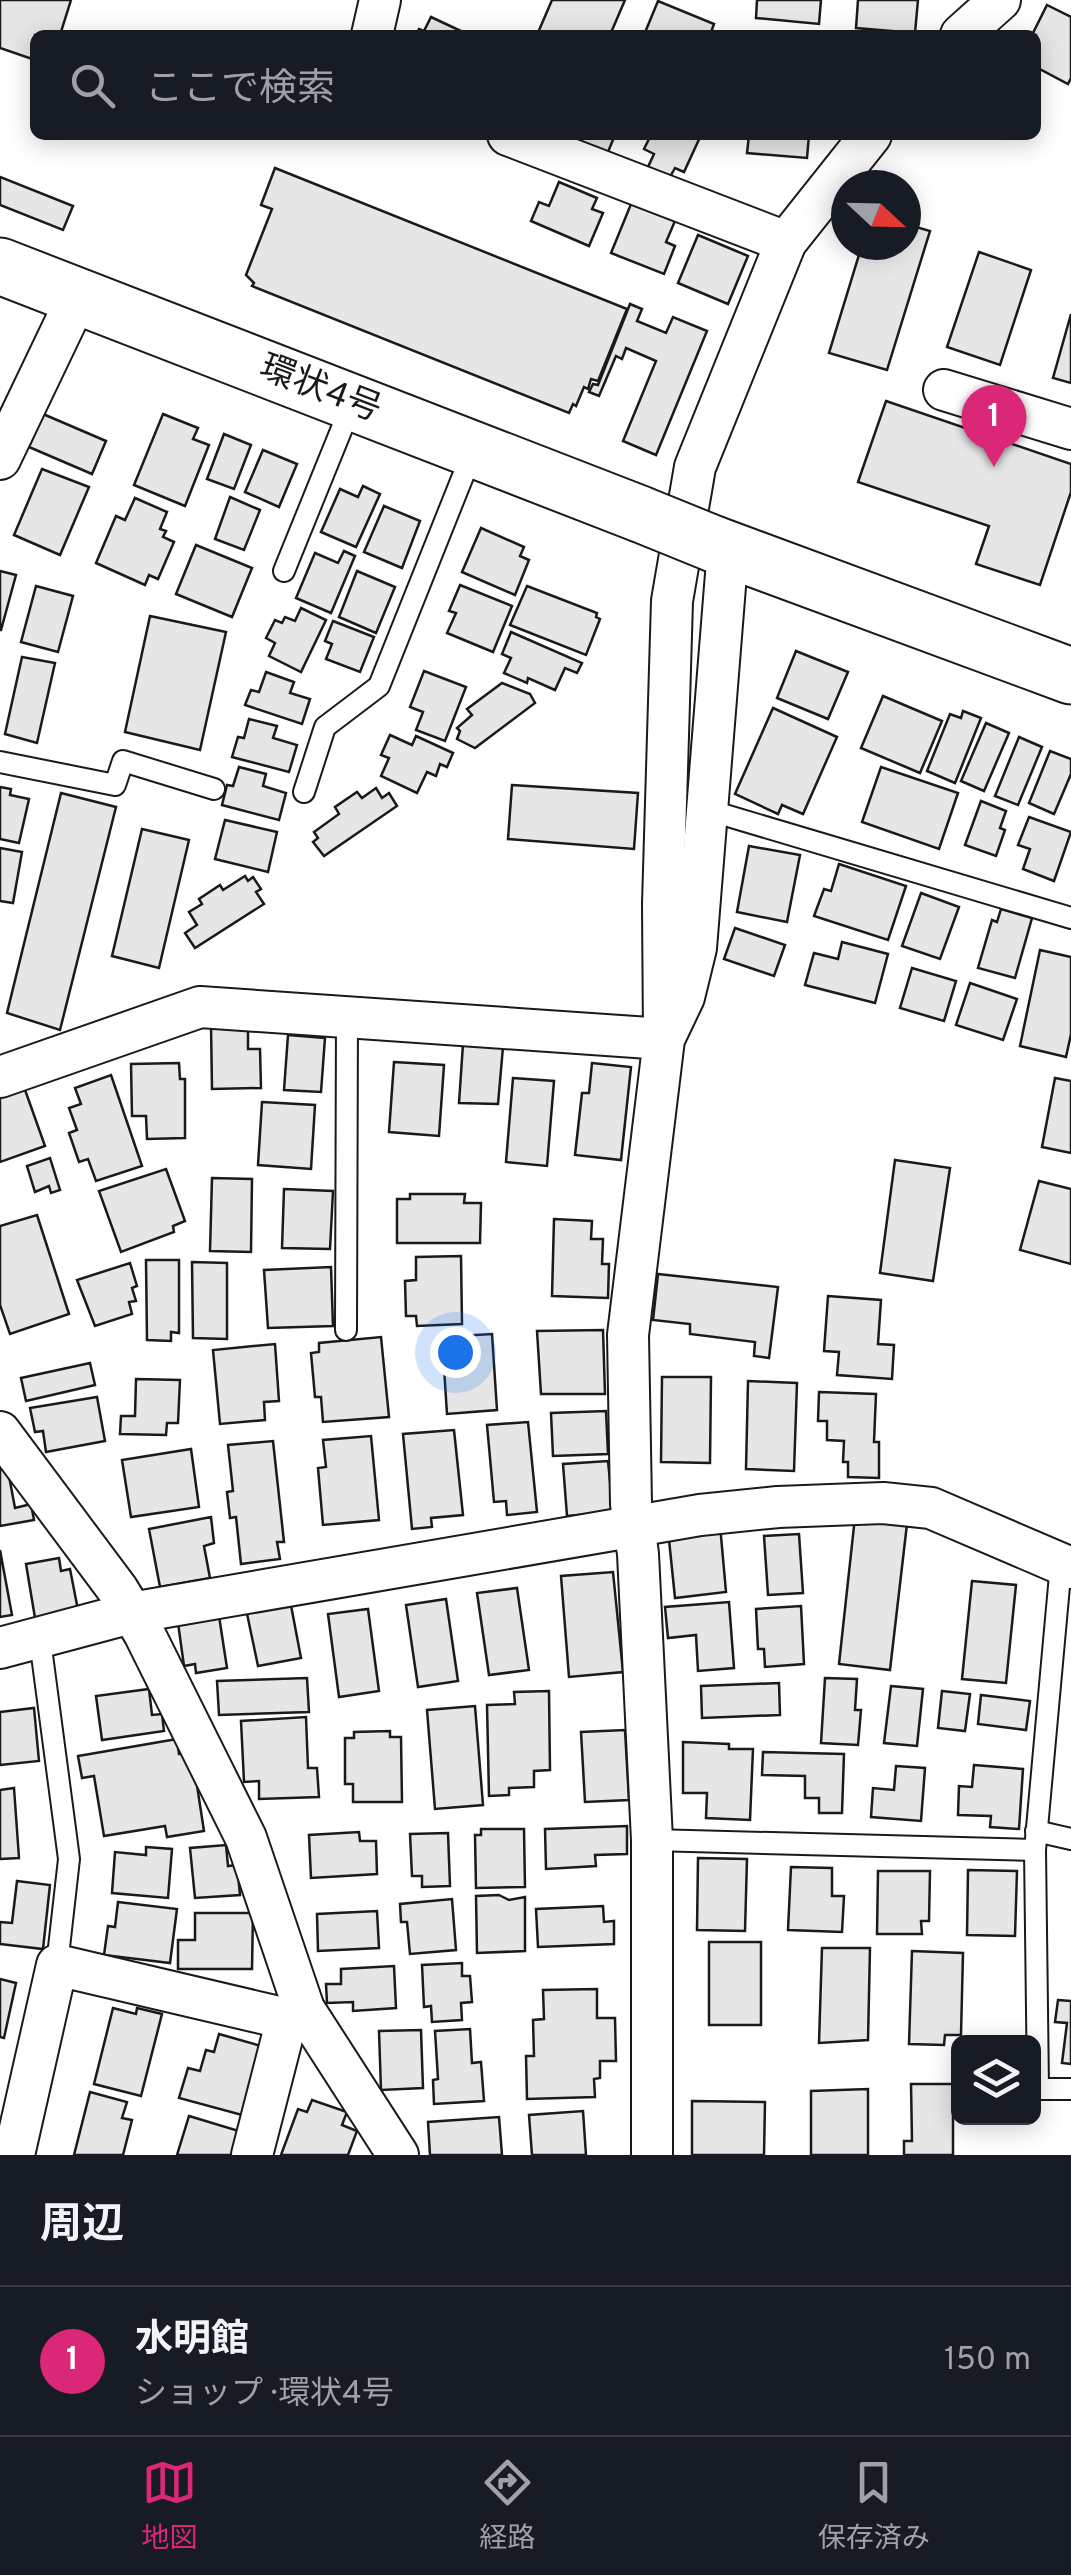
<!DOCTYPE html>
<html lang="ja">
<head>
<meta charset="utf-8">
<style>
  :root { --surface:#171b24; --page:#20242c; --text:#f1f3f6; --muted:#9ea1a6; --line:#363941; --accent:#db2777 }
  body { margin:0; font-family:Overpass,"Noto Sans JP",sans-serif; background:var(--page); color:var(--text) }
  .controls { position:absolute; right:30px; bottom:30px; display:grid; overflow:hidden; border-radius:15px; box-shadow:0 5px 25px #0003 }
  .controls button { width:90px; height:90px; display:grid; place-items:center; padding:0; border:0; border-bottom:2px solid var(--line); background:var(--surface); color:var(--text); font:50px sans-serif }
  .compass { position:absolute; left:831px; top:170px; width:90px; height:90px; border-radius:50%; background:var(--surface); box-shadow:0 5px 25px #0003; rotate:112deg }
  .you { position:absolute; left:455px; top:1352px; width:35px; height:35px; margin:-25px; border:8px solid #fff; border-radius:50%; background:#1a73e8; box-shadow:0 0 0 15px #1a73e833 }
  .badge { display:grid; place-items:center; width:65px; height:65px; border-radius:50%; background:var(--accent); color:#fff; font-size:32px; font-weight:700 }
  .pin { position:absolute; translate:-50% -82px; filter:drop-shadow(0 2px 5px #0008) }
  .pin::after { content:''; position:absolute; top:52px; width:35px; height:30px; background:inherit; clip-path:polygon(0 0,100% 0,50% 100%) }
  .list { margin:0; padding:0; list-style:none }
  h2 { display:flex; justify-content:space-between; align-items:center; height:130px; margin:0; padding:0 40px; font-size:42px }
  h2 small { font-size:32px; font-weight:400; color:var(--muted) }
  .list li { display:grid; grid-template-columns:65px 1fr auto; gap:30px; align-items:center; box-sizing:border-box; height:150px; padding:0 40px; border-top:2px solid var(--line) }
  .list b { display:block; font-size:38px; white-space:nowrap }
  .list p { margin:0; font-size:32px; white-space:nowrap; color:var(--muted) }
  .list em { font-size:32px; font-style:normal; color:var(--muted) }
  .icon { flex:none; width:55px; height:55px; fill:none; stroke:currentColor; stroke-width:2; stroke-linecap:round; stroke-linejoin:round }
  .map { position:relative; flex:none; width:1071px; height:2155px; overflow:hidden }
  .search { position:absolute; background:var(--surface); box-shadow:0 5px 25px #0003; left:30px; right:30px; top:30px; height:110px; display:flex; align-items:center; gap:25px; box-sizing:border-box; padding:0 35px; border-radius:15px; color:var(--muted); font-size:38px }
  .sheet { height:280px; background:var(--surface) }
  nav { display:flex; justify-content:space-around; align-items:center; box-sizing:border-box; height:140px; border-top:2px solid var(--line); background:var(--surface); font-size:28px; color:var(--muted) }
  nav a { display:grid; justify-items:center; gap:5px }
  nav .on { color:var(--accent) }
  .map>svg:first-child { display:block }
  .building { fill:#e6e6e6; stroke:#1a1a1a; stroke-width:2.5 }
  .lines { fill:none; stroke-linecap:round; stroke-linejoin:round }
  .lane-casing { stroke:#1a1a1a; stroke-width:24 }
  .street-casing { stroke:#1a1a1a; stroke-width:44 }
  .primary-casing { stroke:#1a1a1a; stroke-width:59 }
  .lane { stroke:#fff; stroke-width:20 }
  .street { stroke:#fff; stroke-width:40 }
  .primary { stroke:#fff; stroke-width:55 }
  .primary-bridge-casing { stroke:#1a1a1a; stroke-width:59; stroke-linecap:butt }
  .primary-bridge { stroke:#fff; stroke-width:55 }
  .labels { text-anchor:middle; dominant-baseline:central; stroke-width:8; stroke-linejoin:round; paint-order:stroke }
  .street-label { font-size:35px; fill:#1a1a1a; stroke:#fff }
</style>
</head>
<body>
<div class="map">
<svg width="1071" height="2155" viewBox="0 0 1071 2155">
  <rect width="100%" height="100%" fill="#fff"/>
  <!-- building -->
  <g class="building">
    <path d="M0,0H71L60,35H35V60L0,48Z"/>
    <path d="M552,0H625L610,35H537Z"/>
    <path d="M757,0H821L819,24L756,18Z"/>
    <path d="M858,0H918L915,33L856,28Z"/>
    <path d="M658,1L714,24L710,35H644Z"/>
    <path d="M1047,5L1071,17V78L1068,84L1036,67V35H1032Z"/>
    <path d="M431,17L463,32L462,35H416L419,29L424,31Z"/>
    <path d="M576,135H615L608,152L575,139Z"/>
    <path d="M651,135H701L684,172L675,168L670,177L648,167L654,154L644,149Z"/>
    <path d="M749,135H809L807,158L747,153Z"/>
    <path d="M275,168L627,309L598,381L591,379L588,389L584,387L576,406L573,404L569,413L252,286L254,283L246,275L272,209L261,205Z"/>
    <path d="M0,177L73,206L63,230L0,205Z"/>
    <path d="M559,182L597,198L592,209L603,213L589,246L531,221L539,202L549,206Z"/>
    <path d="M631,204L675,221L666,242L675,246L664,274L611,253Z"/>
    <path d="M906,224L930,231L887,370L829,353L862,245H906Z"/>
    <path d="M698,235L748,256L728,304L678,283Z"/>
    <path d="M979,252L1031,270L1000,365L947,347Z"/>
    <path d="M630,304L642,309L637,321L666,333L673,317L707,331L656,455L623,441L656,361L626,348L622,359L616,356L599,396L589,392L593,384L598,385Z"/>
    <path d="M1071,314V383L1053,378Z"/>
    <path d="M886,401L1071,464V492L1040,585L976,564L989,526L858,482Z"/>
    <path d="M43,414L106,441L92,474L29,447Z"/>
    <path d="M163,414L198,428L193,439L209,445L185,506L134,485Z"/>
    <path d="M224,434L251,445L234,489L207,479Z"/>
    <path d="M263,450L297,464L279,507L245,492Z"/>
    <path d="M42,469L89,487L60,555L14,535Z"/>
    <path d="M363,486L380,494L356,547L321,532L340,489L358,497Z"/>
    <path d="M230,497L260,510L244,550L215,539Z"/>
    <path d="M135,498L167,512L160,529L166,531L163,537L174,542L158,579L149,575L145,585L96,563L116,516L125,520Z"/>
    <path d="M384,506L420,521L402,568L364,552Z"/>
    <path d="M481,528L524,547L520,556L529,560L515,595L462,572Z"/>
    <path d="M196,545L252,568L232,617L176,594Z"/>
    <path d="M344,551L355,556L331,613L296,598L315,553L338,563Z"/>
    <path d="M0,571L16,575L1,630H0Z"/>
    <path d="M357,571L395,587L376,633L339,617Z"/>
    <path d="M460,585L512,606L493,652L447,633L456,613L449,611Z"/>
    <path d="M36,586L73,596L58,652L21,642Z"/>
    <path d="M527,586L597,613L596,617L600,619L586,655L510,625Z"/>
    <path d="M301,608L326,620L301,672L269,656L275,643L266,638L275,620L282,623L285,617L295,621Z"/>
    <path d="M150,616L226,632L200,750L125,732Z"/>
    <path d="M333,621L374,637L360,672L326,659L332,644L325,641Z"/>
    <path d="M511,632L582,663L577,673L565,668L555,690L528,678L527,683L504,673L511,658L502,654Z"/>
    <path d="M796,651L848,672L828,719L777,698Z"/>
    <path d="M22,657L55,663L37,743L5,734Z"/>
    <path d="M424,671L466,687L445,741L416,730L423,712L410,707Z"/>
    <path d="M266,672L294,682L290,693L310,699L302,724L245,705L251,690L259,692Z"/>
    <path d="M502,683L530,694L535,703L475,748L457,739L460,731L457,728L472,715L467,709Z"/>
    <path d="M883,696L942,721L920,773L861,748Z"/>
    <path d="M773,708L837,737L803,814L782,805L778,814L735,794Z"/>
    <path d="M963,711L981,718L955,783L927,771L950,714L961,718Z"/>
    <path d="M249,719L277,726L273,738L297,745L289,772L232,757L238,737L244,738Z"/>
    <path d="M986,723L1009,733L984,791L961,781Z"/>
    <path d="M390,735L412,745L416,736L453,753L447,767L440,764L436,776L427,772L417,793L381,776L389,758L381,755Z"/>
    <path d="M1019,737L1042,747L1018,805L995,796Z"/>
    <path d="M1050,751L1071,759V774L1054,814L1029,803Z"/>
    <path d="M239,767L266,774L263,786L286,793L279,820L222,805L227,785L233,786Z"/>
    <path d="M881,767L958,793L939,849L862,822Z"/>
    <path d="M512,785L638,793L634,849L508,839Z"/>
    <path d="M0,787L11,789L10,795L29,799L19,843L0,839Z"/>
    <path d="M376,788L382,798L389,793L397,806L324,856L313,842L318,838L314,832L339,814L335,807L357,792L362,798Z"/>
    <path d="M61,793L116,807L60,1030L7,1013Z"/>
    <path d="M981,801L1006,811L1000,828L1005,830L996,856L965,845Z"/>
    <path d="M1029,817L1071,832L1054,881L1023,869L1030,849L1018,845Z"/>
    <path d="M225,820L277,832L268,872L215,859Z"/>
    <path d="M142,829L189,840L159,968L112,956Z"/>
    <path d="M749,846L800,855L787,922L737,912Z"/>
    <path d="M0,848L22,852L13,903L0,901Z"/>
    <path d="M839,864L906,886L888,940L814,916L824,889L831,891Z"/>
    <path d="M245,876L248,881L253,877L261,889L256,892L264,904L195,948L185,933L197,925L189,912L202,904L199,899L220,885L223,890Z"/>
    <path d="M921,893L959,907L940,959L902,946Z"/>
    <path d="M1001,909L1032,918L1015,978L978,968L992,920L997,922Z"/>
    <path d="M735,928L785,945L774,976L724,959Z"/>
    <path d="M842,942L888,954L875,1003L805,985L814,953L838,959Z"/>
    <path d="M1040,950L1071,957V1034L1066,1057L1020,1046Z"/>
    <path d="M912,968L956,981L944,1021L900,1008Z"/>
    <path d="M970,983L1017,999L1003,1040L956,1025Z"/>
    <path d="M248,1024V1049H260L261,1088L212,1089L211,1025Z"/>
    <path d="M288,1035L325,1038L321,1092L284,1090Z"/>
    <path d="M463,1044L503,1047L498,1104L459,1103Z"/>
    <path d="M394,1062L444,1065L439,1136L389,1132Z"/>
    <path d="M179,1063L180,1079H185V1138L147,1139L146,1116H132L131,1064Z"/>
    <path d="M592,1063L631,1067L621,1160L575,1155L582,1093H589Z"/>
    <path d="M111,1075L142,1166L96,1181L88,1159L79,1162L69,1133L77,1130L69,1108L81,1104L75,1088Z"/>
    <path d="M513,1078L554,1081L547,1166L506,1162Z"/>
    <path d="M1055,1078L1071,1081V1153L1042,1147Z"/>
    <path d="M24,1087L45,1146L0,1162V1095Z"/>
    <path d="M262,1102L315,1105L311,1169L258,1165Z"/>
    <path d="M50,1158L60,1190L51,1193L49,1186L35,1192L27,1166Z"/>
    <path d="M895,1160L950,1168L933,1281L880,1273Z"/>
    <path d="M166,1169L185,1221L173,1226L174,1232L121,1252L99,1191Z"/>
    <path d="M212,1178L252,1179L251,1252L210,1251Z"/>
    <path d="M1039,1181L1071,1189V1264L1020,1250Z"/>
    <path d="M284,1189L333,1191L330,1249L282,1248Z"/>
    <path d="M410,1194H465L464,1203H481L480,1243H397V1199H410Z"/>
    <path d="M37,1215L69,1314L10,1334L0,1305V1226Z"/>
    <path d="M554,1219L592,1221L591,1239H603L602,1264H609L608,1298L552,1296Z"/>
    <path d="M461,1256L462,1324L417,1326L416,1316H406L405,1281L416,1280V1257Z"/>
    <path d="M146,1260H179V1333L171,1332V1341L147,1340Z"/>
    <path d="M192,1262L227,1263V1339L193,1338Z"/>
    <path d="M130,1263L137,1286L132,1288L136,1301L129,1302L132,1314L95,1326L77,1280Z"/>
    <path d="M331,1267L333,1326L268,1328L264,1270Z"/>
    <path d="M658,1274L778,1287L769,1358L754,1356L755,1342L690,1334V1324L653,1320Z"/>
    <path d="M828,1296L881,1300L878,1344L894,1345L892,1379L837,1375L839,1352L824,1351Z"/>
    <path d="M603,1330L605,1394H541L537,1331Z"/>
    <path d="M492,1334L497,1410L447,1414L442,1337Z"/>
    <path d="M381,1337L389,1417L323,1422L321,1397H315L311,1353L319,1352V1343Z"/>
    <path d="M275,1344L279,1401L264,1402L265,1420L220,1424L213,1350Z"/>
    <path d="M90,1363L95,1385L26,1401L21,1378Z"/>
    <path d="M662,1377H711L710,1463L661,1462Z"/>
    <path d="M136,1379L180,1380L178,1423H167L166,1435L120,1434L121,1416H135Z"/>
    <path d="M748,1381L797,1383L794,1471L746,1469Z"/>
    <path d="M819,1392L876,1394L874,1442H879V1478L848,1477V1462H843L844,1441L827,1440V1421H818Z"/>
    <path d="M97,1397L105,1441L46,1452L43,1431L35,1432L30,1408Z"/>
    <path d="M606,1411L608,1454L553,1456L551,1413Z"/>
    <path d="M528,1422L537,1512L507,1515L506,1501L494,1502L487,1425Z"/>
    <path d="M454,1430L463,1515L431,1518L432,1527L412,1529L403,1434Z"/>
    <path d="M371,1436L379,1520L323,1525L318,1468L326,1467L323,1440Z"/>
    <path d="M273,1441L284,1542H277L280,1559L241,1564L236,1517L230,1518L227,1492L233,1491L228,1445Z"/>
    <path d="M191,1449L199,1507L131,1517L122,1460Z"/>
    <path d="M6,1460L15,1508L31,1504L34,1520L0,1526V1461Z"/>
    <path d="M608,1461L613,1512L567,1516L563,1464Z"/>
    <path d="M211,1517L214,1543L204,1546L210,1578L160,1587L149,1529Z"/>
    <path d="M855,1517L907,1524L890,1670L839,1664Z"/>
    <path d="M720,1525L726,1592L675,1598L668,1530Z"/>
    <path d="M799,1534L803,1593L768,1595L764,1536Z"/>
    <path d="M0,1550L12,1615L0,1617Z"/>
    <path d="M59,1558L61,1571L70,1569L78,1610L35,1618L26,1564Z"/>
    <path d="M613,1572L623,1672L569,1677L561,1576Z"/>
    <path d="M972,1581L1016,1585L1006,1683L962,1679Z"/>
    <path d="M517,1588L529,1670L489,1675L477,1593Z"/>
    <path d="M446,1599L458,1681L418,1687L406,1605Z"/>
    <path d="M290,1600L301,1658L258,1666L246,1609Z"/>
    <path d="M729,1602L734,1668L698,1671L696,1635L668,1638L665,1607Z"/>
    <path d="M801,1606L804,1664L765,1667L764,1649H758L756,1609Z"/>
    <path d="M368,1609L379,1691L339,1697L328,1614Z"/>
    <path d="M219,1616L227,1668L196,1673L195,1664L184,1666L178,1623Z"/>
    <path d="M307,1678L309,1712L219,1715L217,1681Z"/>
    <path d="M825,1678L857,1679L855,1710H861L858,1745L821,1743Z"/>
    <path d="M779,1683L780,1715L702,1718L701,1686Z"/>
    <path d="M891,1686L923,1689L917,1746L884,1743Z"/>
    <path d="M149,1689L152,1715L162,1714L164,1731L102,1740L96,1696Z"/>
    <path d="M549,1691L550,1770L534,1771V1787L509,1788V1795L489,1796L487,1705L515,1704L514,1692Z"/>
    <path d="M942,1691L970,1694L965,1731L938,1728Z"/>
    <path d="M981,1695L1030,1701L1026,1730L978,1724Z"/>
    <path d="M475,1706L483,1805L435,1809L427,1710Z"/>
    <path d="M34,1708L39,1761L0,1765V1712Z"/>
    <path d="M306,1717L308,1768H317L319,1797L259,1799V1781L244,1782L241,1721Z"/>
    <path d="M625,1730L629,1800L585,1802L581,1732Z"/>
    <path d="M390,1731V1737H401L402,1802H353V1784H345V1738H354V1732Z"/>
    <path d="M177,1739L179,1754L192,1753L204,1831L167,1837L165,1826L104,1836L94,1776L82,1778L78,1756Z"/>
    <path d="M683,1742L729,1744V1749H753L750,1820L706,1818L707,1793H683Z"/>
    <path d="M763,1752L844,1754L842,1813H819V1798H805V1776L762,1775Z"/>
    <path d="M974,1765L1023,1769L1019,1829L990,1827L991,1816L958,1815L959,1786L972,1787Z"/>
    <path d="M896,1766L925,1768L921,1821L871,1817L873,1788L894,1790Z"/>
    <path d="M14,1788L19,1858L0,1859V1790Z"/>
    <path d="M627,1826V1854L595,1855L596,1866L546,1869L545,1829Z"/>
    <path d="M481,1829H524L525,1887L476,1888L475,1835H481Z"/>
    <path d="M359,1832L360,1841H376L377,1874L311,1878L309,1835Z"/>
    <path d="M448,1833L450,1886L422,1887V1876H412L410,1834Z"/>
    <path d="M226,1845L228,1866L237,1865L240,1895L195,1898L190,1848Z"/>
    <path d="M146,1847L172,1849L168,1898L112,1893L115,1852L146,1855Z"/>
    <path d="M698,1858L747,1859L745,1931L697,1930Z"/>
    <path d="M791,1867L832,1868V1896H844L842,1932L788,1930Z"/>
    <path d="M968,1870L1017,1871L1015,1936L967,1935Z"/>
    <path d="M878,1871H930L929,1921H921L922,1934H877Z"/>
    <path d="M17,1881L50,1885L43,1949L0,1944V1922L12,1923Z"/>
    <path d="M499,1895L509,1900L525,1897V1951L477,1953L476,1896Z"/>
    <path d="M452,1899L456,1950L410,1954L407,1922H401L400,1904Z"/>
    <path d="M118,1902L177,1909L170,1963L104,1955L108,1926L115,1927Z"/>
    <path d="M603,1906L604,1922L614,1921V1944L538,1947L536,1909Z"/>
    <path d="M377,1911L379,1948L318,1951L317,1914Z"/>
    <path d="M195,1913H253L252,1969H178V1940H195Z"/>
    <rect x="709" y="1942" width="52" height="83"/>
    <path d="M822,1948H870L868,2040L819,2043Z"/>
    <path d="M912,1951L963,1953L961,2035H945L944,2045L909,2044Z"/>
    <path d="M462,1963V1976H470L472,2002L461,2003L462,2020L432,2022L431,2006L424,2007L422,1965Z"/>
    <path d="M394,1966L396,2008L353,2011V2002L327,2003L326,1984H341V1969Z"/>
    <path d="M0,1979L16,1983L4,2038L0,2037Z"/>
    <path d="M597,1989V2018H615L616,2061H600V2078L594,2079L595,2097L527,2099L526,2056H534L533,2020L544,2019L543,1990Z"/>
    <path d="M1058,2000L1071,2001V2064L1062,2063L1067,2023L1055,2022Z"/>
    <path d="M113,2008L136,2014L137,2008L162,2014L141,2096L94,2084Z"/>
    <path d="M470,2029L472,2063L481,2062L484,2101L434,2104L433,2080L438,2079L435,2031Z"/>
    <path d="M421,2030L423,2088L381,2090L379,2031Z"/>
    <path d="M219,2034L261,2046L242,2115L179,2098L188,2068L200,2071L206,2050L214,2052Z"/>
    <path d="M911,2084H953V2155H904V2141H912Z"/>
    <path d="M868,2089V2155H811V2091Z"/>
    <path d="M90,2092L127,2102L122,2118L132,2120L123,2155H74Z"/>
    <path d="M312,2100L347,2112L342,2125L357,2131L348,2155H281L298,2109L307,2112Z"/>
    <path d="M692,2101L765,2102L764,2155H692Z"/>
    <path d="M583,2111L586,2155H532L529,2115Z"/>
    <path d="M189,2116L239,2131L232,2155H177Z"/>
    <path d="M499,2117L502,2155H430L428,2122Z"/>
  </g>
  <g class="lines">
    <!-- lane casing -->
    <g class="lane-casing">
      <g id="lane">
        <path d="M284,571L351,406"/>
        <path d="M0,762L115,785L123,761L214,789"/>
        <path d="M304,792L325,727L379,686L473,451"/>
        <path d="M708,810L1071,918"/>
        <path d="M346,1330L347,1017"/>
        <path d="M1061,1564L1035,1850L1038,2089H1071"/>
        <path d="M40,1640L69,1859L57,1965"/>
        <path d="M1036,1831L1071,1839"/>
        <path d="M652,1840L1035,1850"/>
      </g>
    </g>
    <!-- street casing -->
    <g class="street-casing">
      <g id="street">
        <path d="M372,35L380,0"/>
        <path d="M961,35L1000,0"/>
        <path d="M508,135L786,242"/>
        <path d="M944,390L1071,429"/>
        <path d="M0,459L78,296"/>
        <path d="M0,1077L200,1007L664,1039L663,904L672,601L695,467L786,242L871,135"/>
        <path d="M0,1432L118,1590L144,1633L246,1838L304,2009L398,2155"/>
        <path d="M0,1648L131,1613L700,1515L778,1507L883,1503L931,1508L1071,1568"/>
        <path d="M14,2155L57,1965L287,2019L304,2009"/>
        <path d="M252,2155L287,2019"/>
        <path d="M652,2155V1840L638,1554L631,1504L628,1335L664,1039L684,997L696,948L728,549"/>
      </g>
    </g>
    <!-- primary casing -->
    <g class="primary-casing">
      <g id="primary">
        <path d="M0,266L640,514"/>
        <path d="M714,544L1071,676"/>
      </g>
    </g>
    <!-- lane -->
    <use href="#lane" class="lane"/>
    <!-- street -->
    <use href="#street" class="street"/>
    <!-- primary -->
    <use href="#primary" class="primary"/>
    <!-- primary-bridge casing -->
    <g class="primary-bridge-casing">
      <path id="primary-bridge" d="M640,514L714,544"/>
    </g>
    <!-- primary-bridge -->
    <use href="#primary-bridge" class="primary-bridge"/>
  </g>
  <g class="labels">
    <!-- street labels -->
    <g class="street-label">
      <text transform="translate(320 390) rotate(21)">環状4号</text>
    </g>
  </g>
</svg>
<div class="controls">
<button><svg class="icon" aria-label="layers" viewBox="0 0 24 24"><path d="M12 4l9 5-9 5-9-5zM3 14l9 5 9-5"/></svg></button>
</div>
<svg class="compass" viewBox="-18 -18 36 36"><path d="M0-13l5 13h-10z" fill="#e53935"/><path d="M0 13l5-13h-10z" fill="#9ea1a6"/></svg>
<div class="you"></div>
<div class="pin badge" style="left:994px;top:467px">1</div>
<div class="search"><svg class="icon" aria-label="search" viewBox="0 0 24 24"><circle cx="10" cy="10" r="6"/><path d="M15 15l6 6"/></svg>ここで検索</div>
</div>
<section class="sheet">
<h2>周辺<small></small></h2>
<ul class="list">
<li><span class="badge">1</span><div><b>水明館</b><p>ショップ · 環状4号</p></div><em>150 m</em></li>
</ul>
</section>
<nav>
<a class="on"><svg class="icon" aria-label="map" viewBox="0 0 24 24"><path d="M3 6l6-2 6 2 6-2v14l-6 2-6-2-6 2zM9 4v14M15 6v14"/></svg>地図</a>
<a><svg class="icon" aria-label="directions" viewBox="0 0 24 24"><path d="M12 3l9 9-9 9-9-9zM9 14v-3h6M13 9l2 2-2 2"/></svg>経路</a>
<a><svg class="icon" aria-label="saved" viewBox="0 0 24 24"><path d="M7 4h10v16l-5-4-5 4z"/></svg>保存済み</a>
</nav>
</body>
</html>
